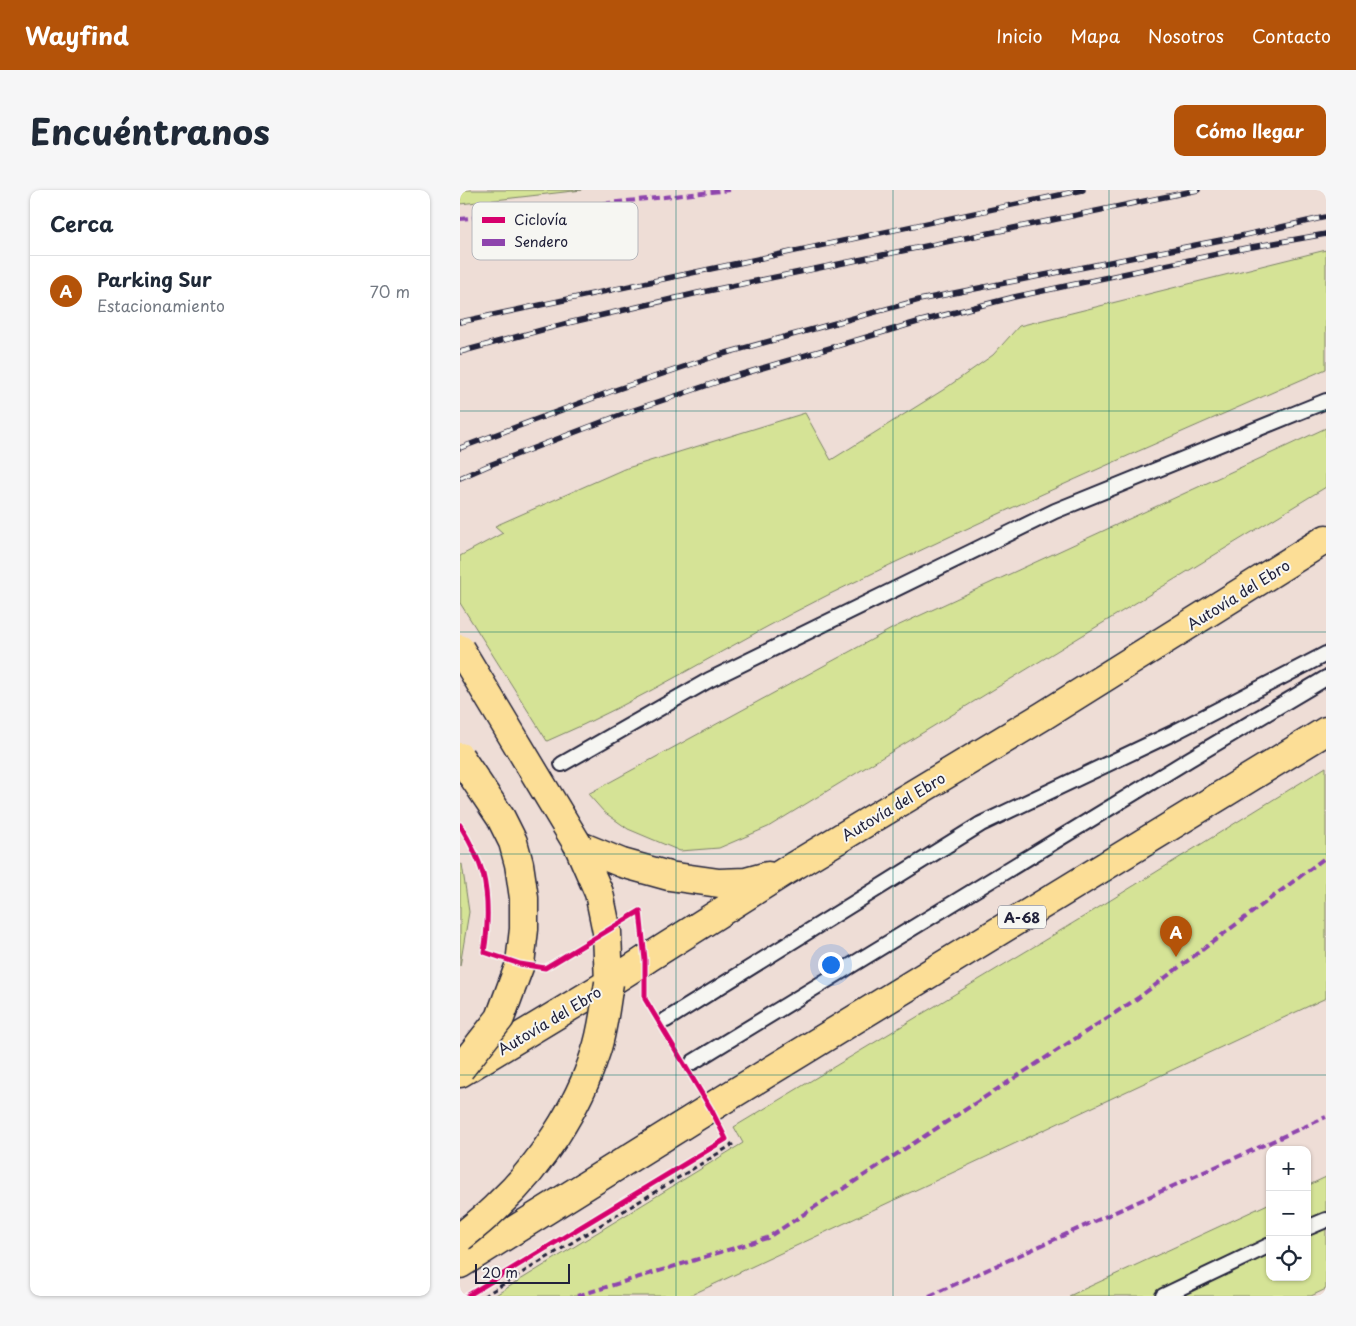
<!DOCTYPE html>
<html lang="es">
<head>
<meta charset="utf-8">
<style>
  :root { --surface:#fff; --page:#f6f6f7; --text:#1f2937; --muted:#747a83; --line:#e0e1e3; --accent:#b45309 }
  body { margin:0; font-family:"Playpen Sans",sans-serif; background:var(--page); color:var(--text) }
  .controls { position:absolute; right:15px; bottom:15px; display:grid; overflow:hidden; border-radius:10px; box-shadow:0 1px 4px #0004 }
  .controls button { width:45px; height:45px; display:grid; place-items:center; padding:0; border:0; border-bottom:1px solid var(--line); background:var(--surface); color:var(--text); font:25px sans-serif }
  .scale { position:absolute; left:15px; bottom:12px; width:95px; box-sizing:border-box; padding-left:5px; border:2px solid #22223b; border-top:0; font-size:14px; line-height:18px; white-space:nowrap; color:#22223b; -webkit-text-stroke:4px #f6f6f2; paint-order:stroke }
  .you { position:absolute; left:370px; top:774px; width:18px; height:18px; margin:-12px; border:4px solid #fff; border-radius:50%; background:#1a73e8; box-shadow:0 0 0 8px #1a73e833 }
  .badge { display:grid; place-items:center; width:32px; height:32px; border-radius:50%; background:var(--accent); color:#fff; font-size:16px; font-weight:700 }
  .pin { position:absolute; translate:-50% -41px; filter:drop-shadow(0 1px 2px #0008) }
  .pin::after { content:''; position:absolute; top:26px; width:18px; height:15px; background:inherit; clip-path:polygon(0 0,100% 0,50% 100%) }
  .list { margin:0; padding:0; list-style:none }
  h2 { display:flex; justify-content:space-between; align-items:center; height:65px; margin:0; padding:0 20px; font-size:21px }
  h2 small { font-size:16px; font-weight:400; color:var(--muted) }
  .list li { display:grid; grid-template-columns:32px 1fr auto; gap:15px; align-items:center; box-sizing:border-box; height:70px; padding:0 20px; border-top:1px solid var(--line) }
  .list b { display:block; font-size:19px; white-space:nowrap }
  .list p { margin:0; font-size:16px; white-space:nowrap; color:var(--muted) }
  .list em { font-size:16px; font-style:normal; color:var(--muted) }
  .icon { flex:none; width:28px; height:28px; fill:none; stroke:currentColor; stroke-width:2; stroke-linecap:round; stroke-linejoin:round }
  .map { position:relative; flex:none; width:866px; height:1106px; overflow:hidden; border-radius:10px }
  header { display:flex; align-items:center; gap:30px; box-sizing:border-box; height:70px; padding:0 25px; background:var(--accent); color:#fff }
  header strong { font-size:24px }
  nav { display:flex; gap:28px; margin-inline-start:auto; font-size:18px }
  .intro { display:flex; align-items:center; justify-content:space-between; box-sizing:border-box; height:120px; padding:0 30px }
  h1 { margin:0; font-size:35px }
  .button { padding:12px 22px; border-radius:10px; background:var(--accent); color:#fff; font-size:18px; font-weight:700 }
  main { display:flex; gap:30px; padding:0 30px }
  aside { flex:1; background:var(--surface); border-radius:10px; box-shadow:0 1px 4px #0004 }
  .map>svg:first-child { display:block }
  .green { fill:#d5e396; stroke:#7c8268 }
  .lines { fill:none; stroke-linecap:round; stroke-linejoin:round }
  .lane-casing { stroke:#22223b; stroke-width:18 }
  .primary-casing { stroke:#22223b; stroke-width:31 }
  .highway-casing { stroke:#22223b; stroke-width:31 }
  .path { stroke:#22223b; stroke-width:3; stroke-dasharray:5 4; stroke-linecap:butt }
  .lane { stroke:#f6f6f2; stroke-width:14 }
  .primary { stroke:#fcde96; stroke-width:28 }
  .highway { stroke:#fcde96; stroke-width:28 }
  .rail-casing { stroke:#22223b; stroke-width:5.5 }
  .rail { stroke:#f6f6f2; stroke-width:4; stroke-dasharray:11; stroke-linecap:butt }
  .primary-bridge-casing { stroke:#22223b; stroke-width:31; stroke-linecap:butt }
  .primary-bridge { stroke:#fcde96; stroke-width:28 }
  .quiet { stroke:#8e44ad; stroke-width:4; stroke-dasharray:8 4; stroke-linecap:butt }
  .cycleway-casing { stroke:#f6f6f2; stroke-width:8 }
  .cycleway { stroke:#d6006c; stroke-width:5 }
  .grid { fill:none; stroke:#0f766e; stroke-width:1; stroke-opacity:0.55 }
  .labels { text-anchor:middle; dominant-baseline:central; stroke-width:4; stroke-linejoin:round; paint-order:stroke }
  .shield { fill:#f6f6f2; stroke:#626272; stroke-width:1 }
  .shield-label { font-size:14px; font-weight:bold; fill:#22223b }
  .street-label { font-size:15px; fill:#22223b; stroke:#f6f6f2 }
  .key { fill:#f6f6f2; stroke:#b6b6bb; stroke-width:1 }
  .key-label { font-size:14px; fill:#22223b }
</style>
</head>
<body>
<header>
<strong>Wayfind</strong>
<nav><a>Inicio</a><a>Mapa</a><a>Nosotros</a><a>Contacto</a></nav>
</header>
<div class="intro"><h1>Encuéntranos</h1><a class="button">Cómo llegar</a></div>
<main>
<aside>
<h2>Cerca<small></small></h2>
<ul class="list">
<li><span class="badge">A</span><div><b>Parking Sur</b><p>Estacionamiento</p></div><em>70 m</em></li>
</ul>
</aside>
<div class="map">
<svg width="866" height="1106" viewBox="0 0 866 1106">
  <rect width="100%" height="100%" fill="#eeddd6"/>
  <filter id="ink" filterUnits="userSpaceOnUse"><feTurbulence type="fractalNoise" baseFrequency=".02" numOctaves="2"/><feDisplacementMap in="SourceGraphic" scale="10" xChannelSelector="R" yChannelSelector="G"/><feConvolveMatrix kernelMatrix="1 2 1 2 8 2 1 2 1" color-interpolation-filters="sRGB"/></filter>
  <g filter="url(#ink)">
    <!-- green -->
    <g class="green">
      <path d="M0,0H122L0,14Z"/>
      <path d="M866,60V179C699,252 532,324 368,405C273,452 184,510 87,551L0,413V366L43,343L35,336L164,279L345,223L371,270L483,200L533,165L559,136Z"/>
      <path d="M866,238V297L308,637L259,658L220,661L168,639L144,622L128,604L435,437Z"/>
      <path d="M866,577V808L229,1106H34L283,953L274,937L633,721Z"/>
      <path d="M2,674L9,722L0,776V675Z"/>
      <path d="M866,987V1099L851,1106H609L810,1013V1087H847V996Z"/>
    </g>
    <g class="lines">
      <!-- lane casing -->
      <g class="lane-casing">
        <g id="lane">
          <path d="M102,574L249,490L595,321L866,211"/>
          <path d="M206,830L521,634L713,543L866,464"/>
          <path d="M233,872L728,570L866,488"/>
          <path d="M847,1038L866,1030"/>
          <path d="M703,1106L810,1055"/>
        </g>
      </g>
      <!-- primary casing -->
      <g class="primary-casing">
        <g id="primary">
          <path d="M118,655L139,703L147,742L149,793"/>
          <path d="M0,883L149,793L185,770"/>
          <path d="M0,1074L258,913"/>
        </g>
      </g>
      <!-- highway casing -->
      <g class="highway-casing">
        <g id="highway">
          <path d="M118,655L162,673L209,686L259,693L286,692L308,686"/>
          <path d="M185,770L324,682L583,526L866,349"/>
          <path d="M258,913L866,541"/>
        </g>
      </g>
      <!-- path -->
      <path class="path" d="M24,1106L272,955L266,949"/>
      <!-- lane -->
      <use href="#lane" class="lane"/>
      <!-- primary -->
      <use href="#primary" class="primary"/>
      <!-- highway -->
      <use href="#highway" class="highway"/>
      <!-- rail casing -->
      <g class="rail-casing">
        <g id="rail">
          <path d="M0,132L623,0"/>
          <path d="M0,162L108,133L238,103L738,0"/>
          <path d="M0,258L155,200L259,165L459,110L781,46L866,27"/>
          <path d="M0,288L32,274L168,222L269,188L461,131L554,107L786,58L866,44"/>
        </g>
      </g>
      <!-- rail -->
      <use href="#rail" class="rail"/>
      <!-- primary-bridge casing -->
      <g class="primary-bridge-casing">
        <g id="primary-bridge">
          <path d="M0,459L118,655"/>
          <path d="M0,567L41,628L53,652L59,674L64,708V739L60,774L40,828L0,879"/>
          <path d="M0,1048C13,1037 28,1026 40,1013C80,976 119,916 135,864C143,842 145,817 149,793"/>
        </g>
      </g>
      <!-- primary-bridge -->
      <use href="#primary-bridge" class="primary-bridge"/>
      <!-- quiet -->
      <g class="quiet">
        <path d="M0,29L270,0"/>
        <path d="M117,1106L307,1048L678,808L866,667"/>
        <path d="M469,1106L866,927"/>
      </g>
      <!-- cycleway casing -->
      <g class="cycleway-casing">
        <path id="cycleway" d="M0,635C9,650 18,667 23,684C29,708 28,739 24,762L60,774L85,778L180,721L185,770V809L251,919L266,949L7,1106"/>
      </g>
      <!-- cycleway -->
      <use href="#cycleway" class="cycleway"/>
    </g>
  </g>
  <!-- grid -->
  <path class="grid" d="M216,0V1106M433,0V1106M649,0V1106M0,221H866M0,442H866M0,664H866M0,885H866"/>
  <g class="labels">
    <!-- shield labels -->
    <rect class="shield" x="538" y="715.5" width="48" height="23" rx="4"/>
    <g class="shield-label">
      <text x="562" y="727">A-68</text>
    </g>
    <!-- street labels -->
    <g class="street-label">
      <text transform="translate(778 404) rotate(-32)">Autovía del Ebro</text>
      <text transform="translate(433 616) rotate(-31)">Autovía del Ebro</text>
      <text transform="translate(89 830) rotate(-31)">Autovía del Ebro</text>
    </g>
  </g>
  <!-- legend -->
  <rect x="12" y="12" width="166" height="58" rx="8" class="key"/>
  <rect x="22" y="27" width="23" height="6" fill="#d6006c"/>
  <rect x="22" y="49" width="23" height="7" fill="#8e44ad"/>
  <g class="key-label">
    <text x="54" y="35">Ciclovía</text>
    <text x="54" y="57">Sendero</text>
  </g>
</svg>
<div class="controls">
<button>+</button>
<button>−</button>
<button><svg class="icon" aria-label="locate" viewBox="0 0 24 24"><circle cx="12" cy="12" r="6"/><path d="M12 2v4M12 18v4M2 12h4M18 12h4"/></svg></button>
</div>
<div class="scale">20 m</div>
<div class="you"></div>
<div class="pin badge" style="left:716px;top:767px">A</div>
</div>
</main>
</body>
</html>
